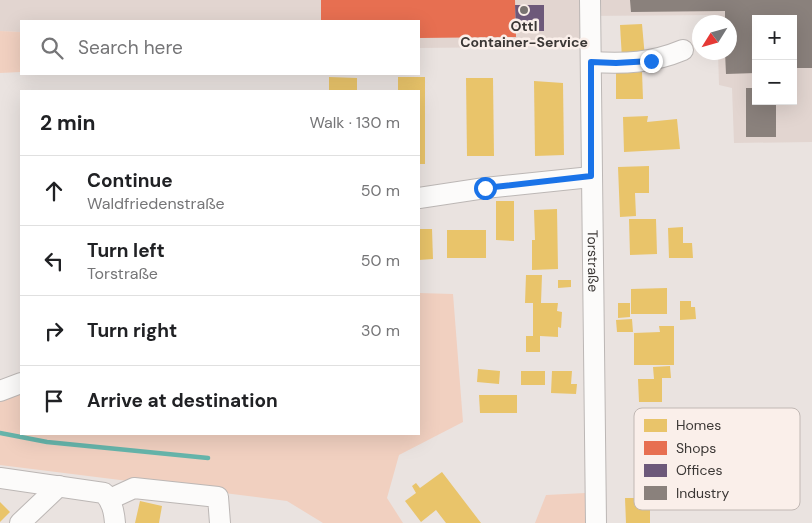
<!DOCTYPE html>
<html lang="en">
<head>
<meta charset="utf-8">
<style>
  :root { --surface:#fff; --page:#f2f2f2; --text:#202124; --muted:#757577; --line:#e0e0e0 }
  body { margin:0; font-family:"DM Sans",sans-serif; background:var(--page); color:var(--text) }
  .controls { position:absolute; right:15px; top:15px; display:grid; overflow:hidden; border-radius:0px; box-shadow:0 5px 20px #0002 }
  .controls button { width:45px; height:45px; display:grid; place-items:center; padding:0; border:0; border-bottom:1px solid var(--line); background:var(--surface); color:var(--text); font:25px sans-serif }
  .compass { position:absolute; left:692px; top:15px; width:45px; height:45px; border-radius:50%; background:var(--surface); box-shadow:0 5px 20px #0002; rotate:233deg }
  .stop { position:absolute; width:15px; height:15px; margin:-11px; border:4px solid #1a73e8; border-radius:50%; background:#fff }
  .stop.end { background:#1a73e8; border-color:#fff; box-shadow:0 1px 5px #0008 }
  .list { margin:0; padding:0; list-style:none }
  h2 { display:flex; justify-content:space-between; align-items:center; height:65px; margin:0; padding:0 20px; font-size:21px }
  h2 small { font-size:16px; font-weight:400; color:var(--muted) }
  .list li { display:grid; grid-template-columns:32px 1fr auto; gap:15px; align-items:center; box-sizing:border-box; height:70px; padding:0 20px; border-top:1px solid var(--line) }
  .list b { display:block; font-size:19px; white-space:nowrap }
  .list p { margin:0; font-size:16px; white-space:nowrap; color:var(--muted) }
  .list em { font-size:16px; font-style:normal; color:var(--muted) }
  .icon { flex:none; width:28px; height:28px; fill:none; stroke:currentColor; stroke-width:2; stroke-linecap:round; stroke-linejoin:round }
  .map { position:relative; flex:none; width:812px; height:523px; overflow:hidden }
  .search { position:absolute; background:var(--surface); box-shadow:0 5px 20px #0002; left:20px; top:20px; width:400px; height:55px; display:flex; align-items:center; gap:12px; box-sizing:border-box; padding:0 18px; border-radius:0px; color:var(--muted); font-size:19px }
  .panel { position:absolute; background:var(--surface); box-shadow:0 5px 20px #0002; left:20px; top:90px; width:400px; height:345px; border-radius:0px }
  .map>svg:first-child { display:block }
  .built { fill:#e2d5d0; fill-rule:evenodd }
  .green { fill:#f1d0c0 }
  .homes { fill:#e9c46a }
  .shops { fill:#e76f51 }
  .offices { fill:#6d597a }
  .industry { fill:#8a817c }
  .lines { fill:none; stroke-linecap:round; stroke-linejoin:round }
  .stream { stroke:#66b5ab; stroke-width:4.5 }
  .minor-casing { stroke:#bcb7b5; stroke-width:22 }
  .minor { stroke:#fcfbfa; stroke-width:20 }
  .route { stroke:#1a73e8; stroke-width:6 }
  .poi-dot { fill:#787371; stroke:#faefea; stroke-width:2 }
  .labels { text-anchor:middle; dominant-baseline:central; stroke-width:5; stroke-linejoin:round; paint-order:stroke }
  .poi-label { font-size:14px; font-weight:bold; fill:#3b3735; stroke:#faefea }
  .street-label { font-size:14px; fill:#3b3735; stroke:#faefea }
  .key { fill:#faefea; stroke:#c1b8b4; stroke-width:1 }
  .key-label { font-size:14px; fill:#3b3735 }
</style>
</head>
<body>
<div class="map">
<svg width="812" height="523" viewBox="0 0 812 523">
  <rect width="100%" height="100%" fill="#eae3e0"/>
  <!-- built -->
  <path class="built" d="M0,0H812V142L734,143L732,88L719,85L718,53L730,52V22H717L716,15L582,16L581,46L419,48V21H21V32L0,31ZM756,19H793V101H756Z"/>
  <!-- green -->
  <g class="green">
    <path d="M0,31L21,32V72L0,73Z"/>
    <path d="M419,293L453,294L463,422L399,455L387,498L403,523H323L287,501L0,465V395L21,387V434H419Z"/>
    <path d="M585,493V523H535L546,495Z"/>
  </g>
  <!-- homes -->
  <g class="homes">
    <path d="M642,24L645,58L622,59L620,25Z"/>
    <path d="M642,72L643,99H616V73Z"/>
    <path d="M329,77L357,78V91H329Z"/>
    <path d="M398,77H425V164H419V91H398Z"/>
    <path d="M466,78H493L494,156H467Z"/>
    <path d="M534,81L563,83L564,155L535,156Z"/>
    <path d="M648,116L647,122L677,119L680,149L624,152L623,117Z"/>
    <path d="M649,166V193H635L636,216L620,217L618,167Z"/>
    <path d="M496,201H514V241L496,240Z"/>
    <path d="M557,209L558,269L532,270V240H535L534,210Z"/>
    <path d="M629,219H656L657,254L630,255Z"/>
    <path d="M683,227V243H692L693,258H669L668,228Z"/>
    <path d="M419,229H432L433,259L419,260Z"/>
    <rect x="447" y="230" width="39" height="28"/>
    <path d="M526,275H542L541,303H558L557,311L562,312L561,328L558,327V337L540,336V352H526V336H533V303H525Z"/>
    <path d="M558,280H571V287L558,288Z"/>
    <path d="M667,288V314H631V289Z"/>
    <path d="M680,301H691V307H695L696,319L680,320Z"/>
    <path d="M618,303H630V317L618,318Z"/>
    <path d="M632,319L633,332H617L616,320Z"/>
    <path d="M659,326H674V365H634V333L660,332Z"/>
    <path d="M670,366L671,378H662V402H639L638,379H654L653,367Z"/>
    <path d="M478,369L500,371L499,384L477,382Z"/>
    <rect x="521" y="371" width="24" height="14"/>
    <path d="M552,371H572L571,384H577L576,394L551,393Z"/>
    <path d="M479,395H517V413H480Z"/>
    <path d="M442,472L481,523H446L436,510L421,522L405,501L416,493L412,486L416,483L420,488Z"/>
    <path d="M625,498H650V523H626Z"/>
    <path d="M140,501L162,506L159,523H135Z"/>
    <path d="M0,502L10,512L0,522Z"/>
  </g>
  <!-- shops -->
  <path class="shops" d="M321,0H515L516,37L419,38V21H321Z"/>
  <!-- offices -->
  <path class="offices" d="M515,5H544V31H516Z"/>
  <!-- industry -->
  <g class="industry">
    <path d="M630,0H812V68H797V73H793V19H756V73L726,74L725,52H730V22H725V11L631,12Z"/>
    <path d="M746,88H756V101H776V137H746Z"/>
  </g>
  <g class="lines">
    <!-- stream -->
    <path class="stream" d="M0,433L47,442L208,458"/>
    <!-- minor casing -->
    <g class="minor-casing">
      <g id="minor">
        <path id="s1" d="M590,0L596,523"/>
        <path d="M591,62C625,64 652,63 683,50"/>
        <path d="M419,198L485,188L591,177"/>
        <path d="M0,391L21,383"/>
        <path d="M0,478L104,493C112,502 114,511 115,523"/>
        <path d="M110,499L134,488L218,497L220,523"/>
        <path d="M20,523L59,486"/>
      </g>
    </g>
    <!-- minor -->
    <use href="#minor" class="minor"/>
  </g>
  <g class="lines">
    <!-- route -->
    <path class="route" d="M485,188L591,176V62L616,63L651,61"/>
  </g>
  <!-- markers -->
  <circle class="poi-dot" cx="524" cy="10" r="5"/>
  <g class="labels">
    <!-- poi labels -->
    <g class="poi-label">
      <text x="524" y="26">Ottl<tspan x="524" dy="16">Container-Service</tspan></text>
    </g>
    <!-- street labels -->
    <g class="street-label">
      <text stroke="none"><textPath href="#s1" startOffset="261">Torstraße</textPath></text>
    </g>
  </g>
  <!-- legend -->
  <rect x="634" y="408" width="166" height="102" rx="8" class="key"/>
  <rect x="644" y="419" width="23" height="13" fill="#e9c46a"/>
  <rect x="644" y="441" width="23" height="14" fill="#e76f51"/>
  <rect x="644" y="464" width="23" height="13" fill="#6d597a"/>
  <rect x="644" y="486" width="23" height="14" fill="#8a817c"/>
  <g class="key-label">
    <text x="676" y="430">Homes</text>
    <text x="676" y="453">Shops</text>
    <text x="676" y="475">Offices</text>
    <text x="676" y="498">Industry</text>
  </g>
</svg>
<div class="controls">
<button>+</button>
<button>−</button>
</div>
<svg class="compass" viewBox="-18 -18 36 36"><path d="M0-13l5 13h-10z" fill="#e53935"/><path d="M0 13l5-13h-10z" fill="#757577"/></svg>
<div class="stop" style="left:485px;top:188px"></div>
<div class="stop end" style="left:651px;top:61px"></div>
<div class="search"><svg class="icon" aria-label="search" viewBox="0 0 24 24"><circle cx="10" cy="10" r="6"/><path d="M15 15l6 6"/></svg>Search here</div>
<section class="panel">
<h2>2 min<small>Walk · 130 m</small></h2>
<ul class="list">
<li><svg class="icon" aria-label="ahead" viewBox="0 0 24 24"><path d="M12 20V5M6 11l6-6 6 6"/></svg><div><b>Continue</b><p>Waldfriedenstraße</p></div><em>50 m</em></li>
<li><svg class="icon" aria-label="left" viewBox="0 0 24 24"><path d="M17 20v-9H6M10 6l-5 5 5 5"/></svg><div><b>Turn left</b><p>Torstraße</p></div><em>50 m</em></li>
<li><svg class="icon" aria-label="right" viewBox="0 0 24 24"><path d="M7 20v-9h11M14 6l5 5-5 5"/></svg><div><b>Turn right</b></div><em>30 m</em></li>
<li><svg class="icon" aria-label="arrive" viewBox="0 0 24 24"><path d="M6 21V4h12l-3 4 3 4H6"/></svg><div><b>Arrive at destination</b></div></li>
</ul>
</section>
</div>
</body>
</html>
